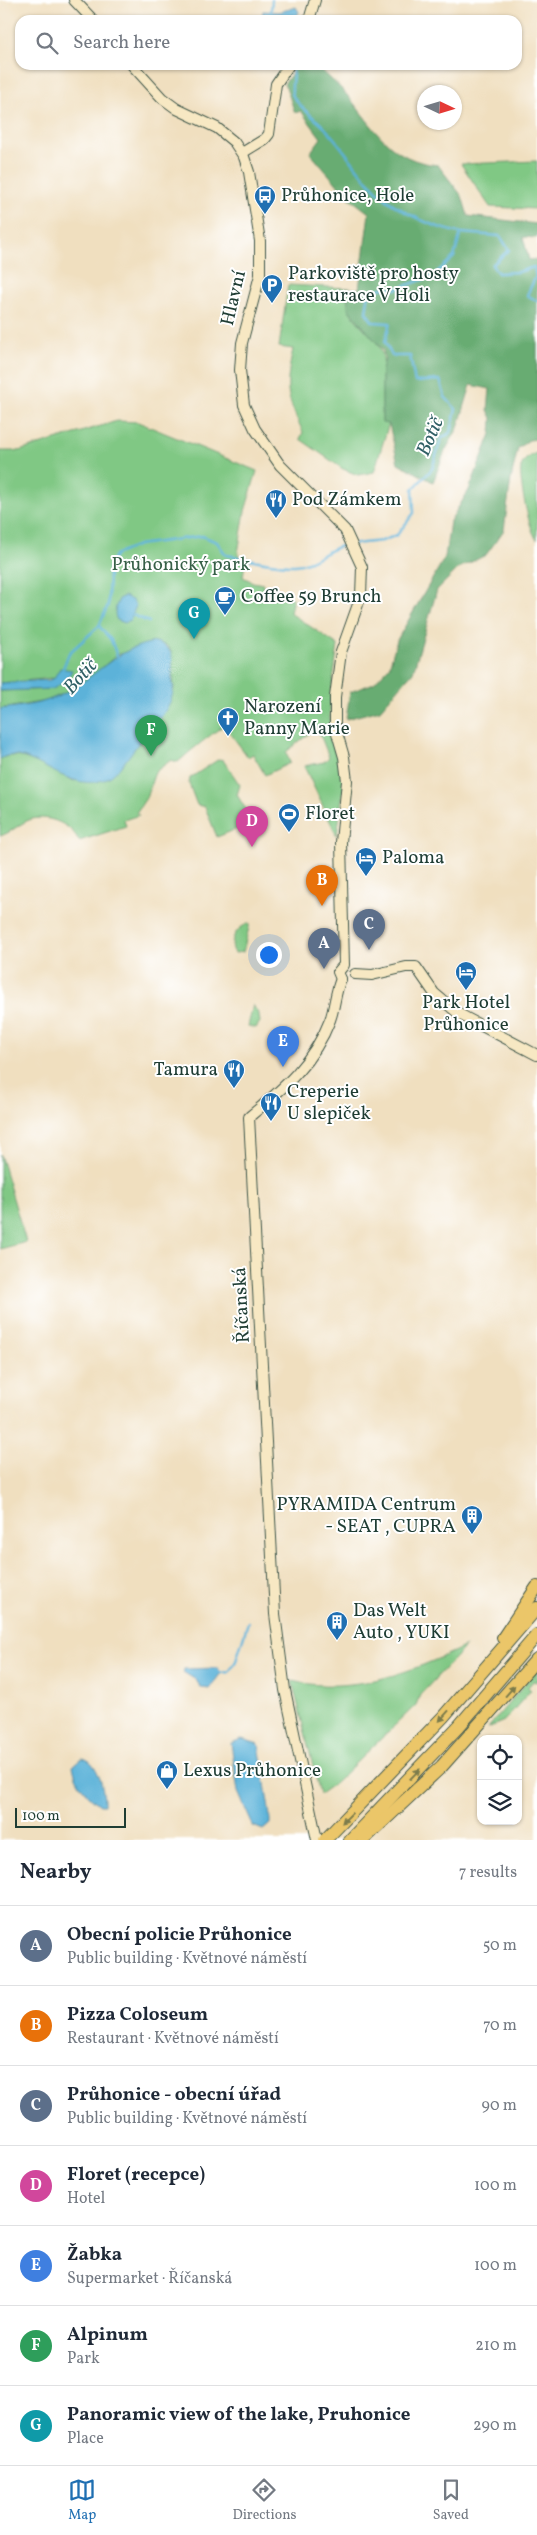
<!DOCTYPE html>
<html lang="en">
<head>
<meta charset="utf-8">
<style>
  :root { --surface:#fff; --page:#f6f6f7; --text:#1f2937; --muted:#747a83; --line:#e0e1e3; --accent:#1f6fb2 }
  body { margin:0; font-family:Vollkorn,serif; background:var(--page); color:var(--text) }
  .controls { position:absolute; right:15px; bottom:15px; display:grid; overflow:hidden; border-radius:10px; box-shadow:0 1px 4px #0004 }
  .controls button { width:45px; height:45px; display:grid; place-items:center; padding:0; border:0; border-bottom:1px solid var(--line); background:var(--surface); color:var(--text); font:25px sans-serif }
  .compass { position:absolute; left:417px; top:85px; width:45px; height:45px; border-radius:50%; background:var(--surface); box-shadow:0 1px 4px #0004; rotate:94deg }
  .scale { position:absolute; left:15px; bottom:12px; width:111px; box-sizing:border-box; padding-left:5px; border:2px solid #1f3d34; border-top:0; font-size:14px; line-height:18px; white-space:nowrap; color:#1f3d34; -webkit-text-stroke:4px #fff; paint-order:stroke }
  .you { position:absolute; left:268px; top:954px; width:18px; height:18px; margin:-12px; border:4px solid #fff; border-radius:50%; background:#1a73e8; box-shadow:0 0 0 8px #1a73e833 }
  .badge { display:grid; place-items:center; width:32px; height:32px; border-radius:50%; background:var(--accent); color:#fff; font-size:16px; font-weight:700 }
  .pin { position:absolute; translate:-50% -41px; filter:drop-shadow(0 1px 2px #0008) }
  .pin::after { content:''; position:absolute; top:26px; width:18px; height:15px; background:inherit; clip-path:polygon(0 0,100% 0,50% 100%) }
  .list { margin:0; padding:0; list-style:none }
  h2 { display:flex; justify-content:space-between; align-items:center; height:65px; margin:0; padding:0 20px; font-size:21px }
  h2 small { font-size:16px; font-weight:400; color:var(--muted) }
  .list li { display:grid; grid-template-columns:32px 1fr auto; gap:15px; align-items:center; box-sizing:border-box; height:80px; padding:0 20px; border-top:1px solid var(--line) }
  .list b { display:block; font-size:19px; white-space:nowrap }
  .list p { margin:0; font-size:16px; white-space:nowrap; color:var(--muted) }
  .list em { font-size:16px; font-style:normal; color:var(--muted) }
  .icon { flex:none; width:28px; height:28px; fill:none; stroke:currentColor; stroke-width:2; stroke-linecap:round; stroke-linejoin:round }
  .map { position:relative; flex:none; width:537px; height:1840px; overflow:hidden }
  .search { position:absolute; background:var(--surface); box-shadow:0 1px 4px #0004; left:15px; right:15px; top:15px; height:55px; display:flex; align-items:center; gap:12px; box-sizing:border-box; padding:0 18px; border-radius:15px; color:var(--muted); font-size:19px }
  .sheet { height:625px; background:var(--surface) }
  nav { display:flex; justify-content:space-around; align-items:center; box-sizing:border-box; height:70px; border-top:1px solid var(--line); background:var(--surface); font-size:14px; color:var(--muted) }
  nav a { display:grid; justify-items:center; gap:2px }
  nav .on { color:var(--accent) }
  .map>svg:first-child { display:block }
  .green { fill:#80c884; stroke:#50825c }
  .forest { fill:#68ac72; stroke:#447453 }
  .water { fill:#5cb2d9; stroke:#3e7886 }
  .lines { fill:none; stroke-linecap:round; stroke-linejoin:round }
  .stream { stroke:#5cb2d9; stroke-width:2.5 }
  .secondary-casing { stroke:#3e5549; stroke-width:12 }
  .highway-casing { stroke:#3e5549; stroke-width:14 }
  .secondary { stroke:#f7e8c3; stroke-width:10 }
  .highway { stroke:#ebc669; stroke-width:12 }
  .oneway { fill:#7b7b4c }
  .labels { text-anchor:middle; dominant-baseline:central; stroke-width:4; stroke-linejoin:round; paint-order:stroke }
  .poi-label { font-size:19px; fill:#1f3d34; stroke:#fff; text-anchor:start }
  .street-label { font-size:19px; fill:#1f3d34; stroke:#fff }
  .park-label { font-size:19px; fill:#376048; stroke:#fff }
  .water-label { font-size:20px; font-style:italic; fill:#316066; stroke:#fff }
</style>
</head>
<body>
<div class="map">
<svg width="537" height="1840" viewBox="0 0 537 1840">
  <rect width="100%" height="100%" fill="#fff"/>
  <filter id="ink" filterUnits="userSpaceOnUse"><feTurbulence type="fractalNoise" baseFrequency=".02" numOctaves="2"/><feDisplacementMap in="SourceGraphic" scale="10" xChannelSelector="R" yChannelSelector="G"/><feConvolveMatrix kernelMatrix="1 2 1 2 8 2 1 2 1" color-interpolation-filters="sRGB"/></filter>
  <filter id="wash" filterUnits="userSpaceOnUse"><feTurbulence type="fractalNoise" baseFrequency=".0096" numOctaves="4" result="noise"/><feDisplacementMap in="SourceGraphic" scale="20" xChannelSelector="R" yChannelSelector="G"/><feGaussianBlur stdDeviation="1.12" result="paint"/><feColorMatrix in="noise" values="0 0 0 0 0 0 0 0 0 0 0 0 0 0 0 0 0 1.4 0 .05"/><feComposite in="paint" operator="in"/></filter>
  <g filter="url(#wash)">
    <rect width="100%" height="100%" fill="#f0dfbf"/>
    <!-- green -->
    <g class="green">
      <path d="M537,161V209L490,207L461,164Z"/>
      <path d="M288,285L347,288C347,295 347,306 350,311C361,331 390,344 382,370V422L389,423L374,472L358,475L343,469L300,439L303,432C285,394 285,389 293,349L279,347Z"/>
      <path d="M117,421L138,422L257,471L245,511L238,553L245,562L243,577L253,582L263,584L264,597L293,598L290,613L338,645L330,702V727L340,755L344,784L337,836L304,766L324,762L329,757L317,727L286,752L290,763L265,775L253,754L248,757L224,725C210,736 193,748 178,762L171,760L155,772L146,798L136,813L139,815L124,820L126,826L79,841C72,825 50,815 32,819C21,822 11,833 0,836V759C18,747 56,773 74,781L117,770L158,720L174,689L171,651L167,646L156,642L149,643L117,655L92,676L65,693L46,701L0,709V691L53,689L54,678L0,683V451H19Z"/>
      <path d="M537,453V540C529,530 519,481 521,468C523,460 529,455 537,453Z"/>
      <path d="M219,759L223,760L240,785L237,795L254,822L217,837L205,807L197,805L189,784L190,778Z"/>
      <path d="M250,923L243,952L235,953C227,942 237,926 250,923Z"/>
      <path d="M253,1005L259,1015L260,1022L256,1028L248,1026Z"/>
      <path d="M0,1154L26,1242L0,1249Z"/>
      <path d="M466,1646L420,1695L416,1705L334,1784L320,1794L292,1681C352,1695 412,1672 466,1646Z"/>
      <path d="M537,1669V1682L533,1681L528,1687L531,1690L504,1721L488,1728Z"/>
    </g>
    <!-- forest -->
    <path class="forest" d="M298,65H317C326,76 338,84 347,95C375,128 390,161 438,165L462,196L468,216L537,224V238L523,237L529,260L537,259V439L529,440L518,448L511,479L504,530L486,555L459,568L437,590L413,672L380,710L346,719L350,692L374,683L389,667L397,640L445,557L450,521L469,490L491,434L492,418L488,410L490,389L471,385L458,428L445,451L433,482L398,463L389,424L382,423V370L385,359L383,350L349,310L347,288L359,289L369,213L348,197L310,153L321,138L301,111L295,113L286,87L284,84Z"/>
    <!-- water -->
    <g class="water">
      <path d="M296,7L299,12L295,20H261L263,11L279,12Z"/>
      <path d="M125,596L133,601L136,606L130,620L125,623L117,620C113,613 116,604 120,598Z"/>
      <path d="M156,642C177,649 172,660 172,679C172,682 174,686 173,690C172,709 154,724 143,738C133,749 123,767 111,776C70,802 29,740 0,759V709C23,706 46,704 67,692C97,675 120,646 156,642Z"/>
      <path d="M60,668L72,670L67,680L53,689L0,691V683L50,680L54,678Z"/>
      <path d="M218,1668L221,1673L209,1689L201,1688L196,1680L183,1672L184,1669Z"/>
      <path d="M242,1739L259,1744L270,1816V1824L263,1830L253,1826L238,1792L231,1743Z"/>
      <path d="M82,1758C98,1759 105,1792 104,1805H100C87,1796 75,1781 73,1766Z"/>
    </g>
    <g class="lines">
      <!-- stream -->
      <g class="stream">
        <path d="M270,20L272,0"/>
        <path d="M291,66C296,77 289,86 293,96C299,108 316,118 325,128C345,149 361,177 382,196C404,214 434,228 461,233"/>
        <path d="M354,544L382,541L397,535L414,513L413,489L432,469L441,439L451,432L456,409L445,397L440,380L415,382L410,356H392L385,342L390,323L373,322L366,312L369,292L383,288L396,289L433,276L454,257L461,233L500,236L509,250L492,265L498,273L518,272L534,267L536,276L527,295L537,301"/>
        <path d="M133,615L149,622"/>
        <path d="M99,626L111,640L117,656"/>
        <path d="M62,671L69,653L99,626L108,605L109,567L115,555L138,545L202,536L217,542L226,555C247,558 275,566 295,565C315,564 329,546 349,544"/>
        <path d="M221,1673L229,1672L236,1661L248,1622"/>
      </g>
    </g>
  </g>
  <g filter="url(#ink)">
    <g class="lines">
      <!-- secondary casing -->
      <g class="secondary-casing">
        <g id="secondary">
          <path d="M74,0L93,20"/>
          <path d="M309,20L315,0"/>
          <path d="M132,65L162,98L177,109L217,128L234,142L244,157L249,172L260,241V275L242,343L240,370L244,405L255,429L280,465L345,530L362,567L361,596L341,652L335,697V726L344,757L347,781L341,842L344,965L338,972L341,979"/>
          <path d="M242,153L265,139L269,134L276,84L289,65"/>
          <path d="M355,974L372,975L406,967H416L434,993L459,1014L537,1055"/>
          <path d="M317,1840L285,1690L275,1614L249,1117C283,1089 314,1062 330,1020C335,1007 335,992 341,979"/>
        </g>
      </g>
      <!-- highway casing -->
      <g class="highway-casing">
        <g id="highway">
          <path d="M503,1638L537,1587"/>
          <path d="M325,1840L443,1717L537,1608"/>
          <path d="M350,1840L459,1726L537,1635"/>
          <path d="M363,1840L442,1766L537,1659"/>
        </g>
      </g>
      <!-- secondary -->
      <use href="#secondary" class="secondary"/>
      <!-- highway -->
      <use href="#highway" class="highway"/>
    </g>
    <!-- one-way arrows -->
    <defs><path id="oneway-solid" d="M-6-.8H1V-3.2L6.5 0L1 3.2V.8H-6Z" transform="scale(1.25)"/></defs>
    <g class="oneway">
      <use href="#oneway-solid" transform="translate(510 1691) rotate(-49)"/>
      <use href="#oneway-solid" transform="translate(444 1716) rotate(132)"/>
      <use href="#oneway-solid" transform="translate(415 1774) rotate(-46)"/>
      <use href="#oneway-solid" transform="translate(347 1818) rotate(135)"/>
    </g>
  </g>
  <!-- icons -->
  <defs>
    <g id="bus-pin" transform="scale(1.125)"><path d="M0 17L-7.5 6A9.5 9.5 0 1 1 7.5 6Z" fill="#1f6fb2" stroke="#fff"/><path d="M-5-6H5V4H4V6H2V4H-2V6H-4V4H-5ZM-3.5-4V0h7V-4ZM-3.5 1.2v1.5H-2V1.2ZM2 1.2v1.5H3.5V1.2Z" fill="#fff"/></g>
    <g id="parking-pin" transform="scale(1.125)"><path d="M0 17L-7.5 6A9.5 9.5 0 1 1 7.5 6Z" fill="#1f6fb2" stroke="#fff"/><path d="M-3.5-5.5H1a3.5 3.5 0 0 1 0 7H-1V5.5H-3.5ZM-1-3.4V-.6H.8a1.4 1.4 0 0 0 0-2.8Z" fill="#fff"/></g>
    <g id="restaurant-pin" transform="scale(1.125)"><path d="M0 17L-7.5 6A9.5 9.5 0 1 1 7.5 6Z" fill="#1f6fb2" stroke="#fff"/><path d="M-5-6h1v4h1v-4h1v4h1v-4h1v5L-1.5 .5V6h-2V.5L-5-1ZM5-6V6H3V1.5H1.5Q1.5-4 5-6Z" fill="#fff"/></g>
    <g id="cafe-pin" transform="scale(1.125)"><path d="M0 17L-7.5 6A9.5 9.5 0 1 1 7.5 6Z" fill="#1f6fb2" stroke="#fff"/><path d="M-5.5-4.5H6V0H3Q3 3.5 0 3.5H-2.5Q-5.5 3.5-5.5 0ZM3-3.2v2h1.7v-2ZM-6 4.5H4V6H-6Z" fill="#fff"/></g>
    <g id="church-pin" transform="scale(1.125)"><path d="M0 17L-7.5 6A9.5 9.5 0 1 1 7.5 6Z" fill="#1f6fb2" stroke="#fff"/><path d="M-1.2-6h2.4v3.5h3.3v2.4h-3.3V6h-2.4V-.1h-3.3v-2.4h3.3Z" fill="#fff"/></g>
    <g id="stadium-pin" transform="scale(1.125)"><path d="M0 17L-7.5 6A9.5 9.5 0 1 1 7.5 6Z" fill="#1f6fb2" stroke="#fff"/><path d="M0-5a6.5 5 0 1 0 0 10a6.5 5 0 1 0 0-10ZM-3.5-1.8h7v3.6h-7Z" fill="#fff"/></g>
    <g id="hotel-pin" transform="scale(1.125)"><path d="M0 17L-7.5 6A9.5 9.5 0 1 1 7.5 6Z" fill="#1f6fb2" stroke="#fff"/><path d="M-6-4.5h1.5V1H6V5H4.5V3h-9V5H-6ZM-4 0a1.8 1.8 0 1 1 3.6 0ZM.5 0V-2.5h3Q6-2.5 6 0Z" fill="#fff"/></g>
    <g id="building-pin" transform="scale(1.125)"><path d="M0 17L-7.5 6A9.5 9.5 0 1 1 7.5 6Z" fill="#1f6fb2" stroke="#fff"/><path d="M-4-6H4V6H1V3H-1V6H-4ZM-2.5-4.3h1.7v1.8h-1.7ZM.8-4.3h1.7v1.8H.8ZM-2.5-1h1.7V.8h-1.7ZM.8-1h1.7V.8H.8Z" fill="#fff"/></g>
    <g id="shop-pin" transform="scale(1.125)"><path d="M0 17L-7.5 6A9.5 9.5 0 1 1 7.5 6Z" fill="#1f6fb2" stroke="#fff"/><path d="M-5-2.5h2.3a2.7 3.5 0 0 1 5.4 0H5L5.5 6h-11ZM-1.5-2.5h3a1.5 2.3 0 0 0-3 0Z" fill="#fff"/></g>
  </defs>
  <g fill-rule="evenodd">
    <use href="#bus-pin" x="265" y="196"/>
    <use href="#parking-pin" x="272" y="285"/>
    <use href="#restaurant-pin" x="276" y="500"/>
    <use href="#cafe-pin" x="225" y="597"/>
    <use href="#church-pin" x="228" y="718"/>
    <use href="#stadium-pin" x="289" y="814"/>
    <use href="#hotel-pin" x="366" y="858"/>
    <use href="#hotel-pin" x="466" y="972"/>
    <use href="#restaurant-pin" x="234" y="1070"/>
    <use href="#restaurant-pin" x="271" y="1103"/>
    <use href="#building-pin" x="472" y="1516"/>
    <use href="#building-pin" x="337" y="1622"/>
    <use href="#shop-pin" x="167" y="1771"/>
  </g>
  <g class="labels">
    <!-- poi labels -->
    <g class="poi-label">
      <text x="281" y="196">Průhonice, Hole</text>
      <text x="288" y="274">Parkoviště pro hosty<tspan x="288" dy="22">restaurace V Holi</tspan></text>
      <text x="292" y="500">Pod Zámkem</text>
      <text x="241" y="597">Coffee 59 Brunch</text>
      <text x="244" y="707">Narození<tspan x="244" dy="22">Panny Marie</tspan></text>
      <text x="305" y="814">Floret</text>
      <text x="382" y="858">Paloma</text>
      <text x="466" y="1003" text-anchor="middle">Park Hotel<tspan x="466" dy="22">Průhonice</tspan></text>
      <text x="218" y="1070" text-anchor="end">Tamura</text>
      <text x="287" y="1092">Creperie<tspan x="287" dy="22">U slepiček</tspan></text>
      <text x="456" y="1505" text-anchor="end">PYRAMIDA Centrum<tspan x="456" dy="22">- SEAT , CUPRA</tspan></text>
      <text x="353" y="1611">Das Welt<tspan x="353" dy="22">Auto , YUKI</tspan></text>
      <text x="183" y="1771">Lexus Průhonice</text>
    </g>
    <!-- street labels -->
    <g class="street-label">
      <text transform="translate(234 298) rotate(-77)">Hlavní</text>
      <text transform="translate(242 1305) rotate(-93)">Říčanská</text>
    </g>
    <!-- park labels -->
    <g class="park-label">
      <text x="181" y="565">Průhonický park</text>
    </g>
    <!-- water labels -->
    <g class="water-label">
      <text transform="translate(431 437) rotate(-67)">Botič</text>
      <text transform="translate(81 677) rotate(-48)">Botič</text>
    </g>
  </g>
</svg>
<div class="controls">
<button><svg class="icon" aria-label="locate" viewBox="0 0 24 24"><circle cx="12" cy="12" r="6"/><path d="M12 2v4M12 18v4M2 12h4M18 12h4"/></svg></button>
<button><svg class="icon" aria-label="layers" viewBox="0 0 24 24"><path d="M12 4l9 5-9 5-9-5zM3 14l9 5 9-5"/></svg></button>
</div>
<svg class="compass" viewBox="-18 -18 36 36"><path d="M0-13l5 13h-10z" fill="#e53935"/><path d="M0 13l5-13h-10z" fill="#747a83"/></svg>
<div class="scale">100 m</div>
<div class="you"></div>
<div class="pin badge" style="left:324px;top:969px;background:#5c6f8a">A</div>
<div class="pin badge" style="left:322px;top:906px;background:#e8710a">B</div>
<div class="pin badge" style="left:369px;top:950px;background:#5c6f8a">C</div>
<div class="pin badge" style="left:252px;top:847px;background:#d1479c">D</div>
<div class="pin badge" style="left:283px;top:1067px;background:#3f7fe0">E</div>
<div class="pin badge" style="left:151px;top:756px;background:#2e9e5b">F</div>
<div class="pin badge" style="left:194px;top:639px;background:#0f9aa8">G</div>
<div class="search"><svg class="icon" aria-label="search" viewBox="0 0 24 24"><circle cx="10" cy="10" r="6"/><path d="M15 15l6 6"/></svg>Search here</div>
</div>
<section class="sheet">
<h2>Nearby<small>7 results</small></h2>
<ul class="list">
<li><span class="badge" style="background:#5c6f8a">A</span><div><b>Obecní policie Průhonice</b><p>Public building · Květnové náměstí</p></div><em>50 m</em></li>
<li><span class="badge" style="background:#e8710a">B</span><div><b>Pizza Coloseum</b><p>Restaurant · Květnové náměstí</p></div><em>70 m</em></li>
<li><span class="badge" style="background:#5c6f8a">C</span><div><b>Průhonice - obecní úřad</b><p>Public building · Květnové náměstí</p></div><em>90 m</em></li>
<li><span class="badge" style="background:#d1479c">D</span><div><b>Floret (recepce)</b><p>Hotel</p></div><em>100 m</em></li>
<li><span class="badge" style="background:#3f7fe0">E</span><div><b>Žabka</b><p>Supermarket · Říčanská</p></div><em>100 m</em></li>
<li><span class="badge" style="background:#2e9e5b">F</span><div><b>Alpinum</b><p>Park</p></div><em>210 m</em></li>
<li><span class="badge" style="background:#0f9aa8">G</span><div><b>Panoramic view of the lake, Pruhonice</b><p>Place</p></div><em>290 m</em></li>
</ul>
</section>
<nav>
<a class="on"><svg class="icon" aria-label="map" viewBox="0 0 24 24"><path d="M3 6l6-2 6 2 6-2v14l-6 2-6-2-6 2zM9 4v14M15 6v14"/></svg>Map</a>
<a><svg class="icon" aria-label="directions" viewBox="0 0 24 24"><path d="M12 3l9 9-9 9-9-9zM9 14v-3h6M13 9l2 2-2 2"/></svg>Directions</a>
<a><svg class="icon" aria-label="saved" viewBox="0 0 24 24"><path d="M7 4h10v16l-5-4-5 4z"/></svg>Saved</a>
</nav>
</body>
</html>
